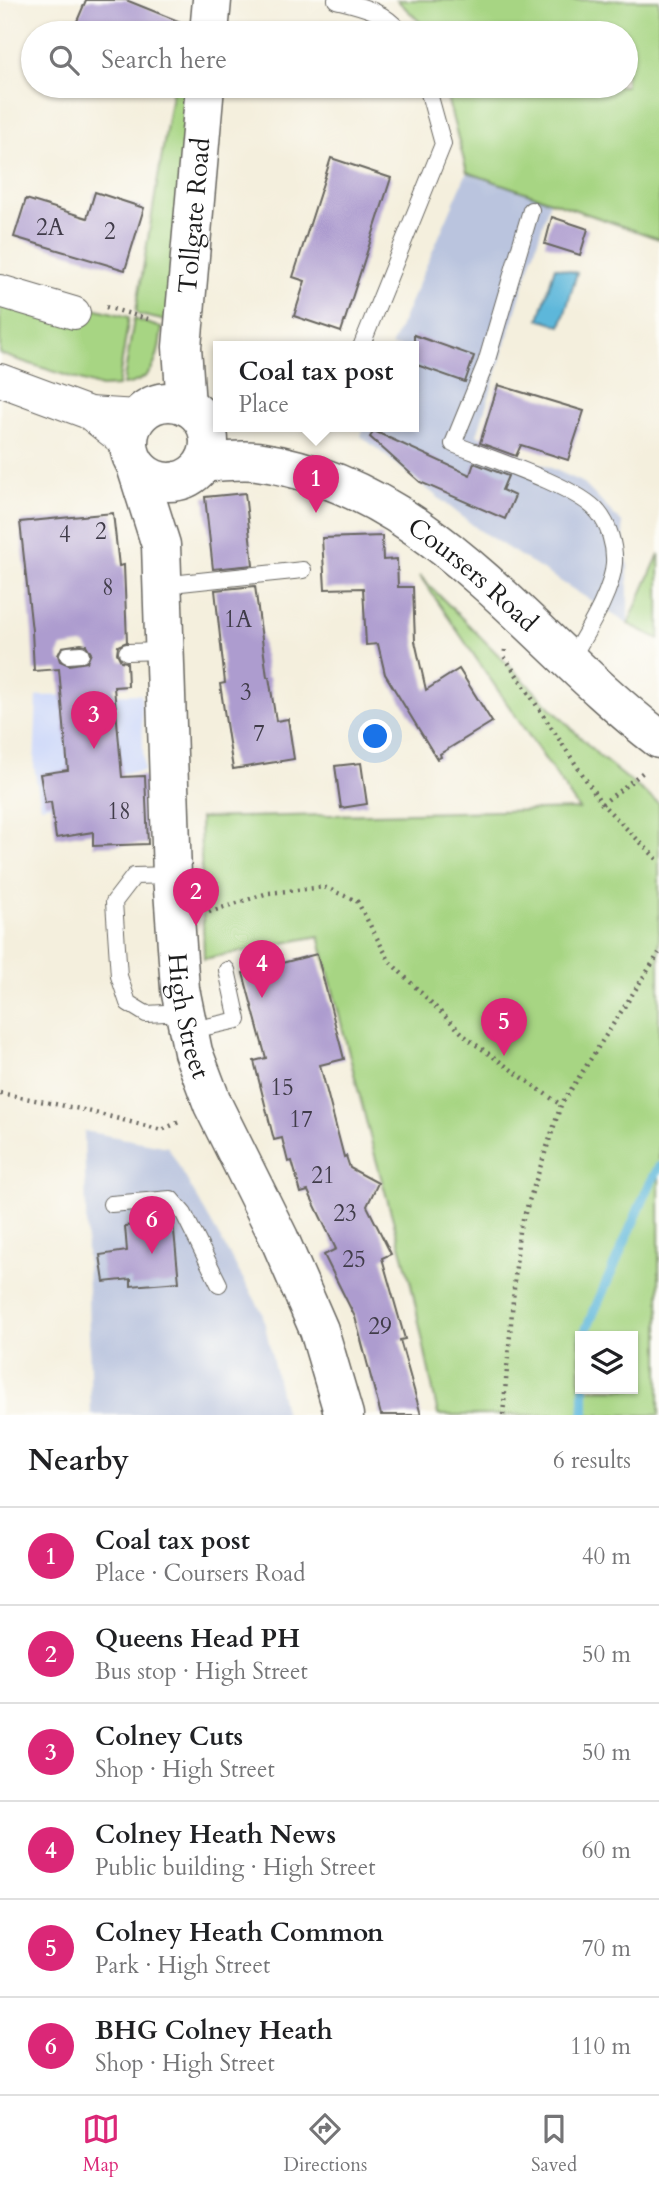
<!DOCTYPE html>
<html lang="en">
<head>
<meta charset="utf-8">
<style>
  :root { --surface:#fff; --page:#f6f6f6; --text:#202124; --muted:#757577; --line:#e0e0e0; --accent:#db2777 }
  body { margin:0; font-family:Cardo,serif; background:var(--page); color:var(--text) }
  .controls { position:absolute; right:21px; bottom:21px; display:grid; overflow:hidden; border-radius:0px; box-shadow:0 2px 5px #0004 }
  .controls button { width:63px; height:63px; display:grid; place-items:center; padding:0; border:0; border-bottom:2px solid var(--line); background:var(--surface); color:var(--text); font:35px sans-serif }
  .you { position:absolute; left:376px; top:737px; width:24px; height:24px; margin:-18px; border:5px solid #fff; border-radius:50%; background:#1a73e8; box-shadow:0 0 0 10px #1a73e833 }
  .badge { display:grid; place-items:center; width:46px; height:46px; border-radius:50%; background:var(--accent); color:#fff; font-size:23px; font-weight:700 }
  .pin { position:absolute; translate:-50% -58px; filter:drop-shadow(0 2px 4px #0008) }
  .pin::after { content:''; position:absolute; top:37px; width:24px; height:21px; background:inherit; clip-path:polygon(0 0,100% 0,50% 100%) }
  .popup { position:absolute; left:213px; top:341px; width:206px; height:91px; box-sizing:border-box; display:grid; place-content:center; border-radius:0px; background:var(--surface); filter:drop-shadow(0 2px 5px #0005); font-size:23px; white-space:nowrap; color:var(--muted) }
  .popup b { font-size:26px; color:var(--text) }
  .popup::after { content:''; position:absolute; left:50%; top:100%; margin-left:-14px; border:14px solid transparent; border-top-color:var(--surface) }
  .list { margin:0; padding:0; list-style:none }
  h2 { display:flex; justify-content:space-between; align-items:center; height:91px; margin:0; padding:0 28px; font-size:30px }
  h2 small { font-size:23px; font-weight:400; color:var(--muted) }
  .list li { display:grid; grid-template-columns:46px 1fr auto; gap:21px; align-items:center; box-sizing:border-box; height:98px; padding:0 28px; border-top:2px solid var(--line) }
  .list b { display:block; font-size:26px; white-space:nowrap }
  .list p { margin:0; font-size:23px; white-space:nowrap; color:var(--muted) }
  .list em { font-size:23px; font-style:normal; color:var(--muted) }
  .icon { flex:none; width:38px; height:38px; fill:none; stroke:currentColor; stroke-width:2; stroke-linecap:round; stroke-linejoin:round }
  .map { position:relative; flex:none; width:659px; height:1415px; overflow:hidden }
  .search { position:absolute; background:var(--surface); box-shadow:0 2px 5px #0004; left:21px; right:21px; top:21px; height:77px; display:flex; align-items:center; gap:18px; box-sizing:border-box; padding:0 24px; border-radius:38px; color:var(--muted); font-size:26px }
  .sheet { height:679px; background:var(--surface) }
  nav { display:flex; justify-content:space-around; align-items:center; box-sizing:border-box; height:98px; border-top:2px solid var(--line); background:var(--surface); font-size:19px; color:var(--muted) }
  nav a { display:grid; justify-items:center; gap:4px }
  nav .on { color:var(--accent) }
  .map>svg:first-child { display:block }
  .built { fill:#d0daf9 }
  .industrial { fill:#bac4de }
  .green { fill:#a7d583; stroke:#627850; stroke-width:2; fill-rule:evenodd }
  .water { fill:#5db7da; stroke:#3c6a7b; stroke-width:2 }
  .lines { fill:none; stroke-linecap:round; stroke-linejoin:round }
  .stream { stroke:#5db7da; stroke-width:10 }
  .building { fill:#ad9ccf; fill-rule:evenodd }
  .lane-casing { stroke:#686660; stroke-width:18 }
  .street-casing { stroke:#686660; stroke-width:34 }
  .secondary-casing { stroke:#686660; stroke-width:41 }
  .path { stroke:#686660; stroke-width:4.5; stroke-dasharray:2 5; stroke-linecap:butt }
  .lane { stroke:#fff; stroke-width:16 }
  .street { stroke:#fff; stroke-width:32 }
  .secondary { stroke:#fff; stroke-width:38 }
  .labels { text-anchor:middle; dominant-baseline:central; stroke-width:5; stroke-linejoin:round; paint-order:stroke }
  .number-label { font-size:23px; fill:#403c49 }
  .street-label { font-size:26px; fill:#1c1c1c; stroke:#fdfcf7 }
</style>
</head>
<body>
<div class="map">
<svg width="659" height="1415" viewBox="0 0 659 1415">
  <rect width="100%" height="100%" fill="#fdfcf7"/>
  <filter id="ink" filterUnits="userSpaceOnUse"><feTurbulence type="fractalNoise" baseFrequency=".0143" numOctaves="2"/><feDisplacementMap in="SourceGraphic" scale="14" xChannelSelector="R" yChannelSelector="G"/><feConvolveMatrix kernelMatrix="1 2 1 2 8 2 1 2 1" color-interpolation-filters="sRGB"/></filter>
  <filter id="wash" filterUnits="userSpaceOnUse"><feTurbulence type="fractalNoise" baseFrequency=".00686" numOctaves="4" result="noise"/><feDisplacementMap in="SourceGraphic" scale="28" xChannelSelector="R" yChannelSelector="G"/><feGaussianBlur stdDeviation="1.57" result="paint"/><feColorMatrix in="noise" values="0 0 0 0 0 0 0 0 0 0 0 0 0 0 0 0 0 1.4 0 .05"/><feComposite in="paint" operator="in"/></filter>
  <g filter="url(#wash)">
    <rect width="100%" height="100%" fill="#f4efdd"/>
    <!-- built -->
    <path class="built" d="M141,694L144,771L72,778L73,801L41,806L34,767L37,696Z"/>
    <!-- industrial -->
    <g class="industrial">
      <path d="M467,172L550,201L477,435L582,482L622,523L628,566V624L479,530L361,436L364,427H414V347H391Z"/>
      <path d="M84,1131L168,1147L262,1312L285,1415H91Z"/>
    </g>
    <!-- green -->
    <g class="green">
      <path d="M397,0H659V239L467,172L444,86H626V33H426L422,24Z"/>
      <path d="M173,88L188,91L167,321L139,315L136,311Z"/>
      <path d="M0,302L82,305L129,317L118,386L101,387L0,354Z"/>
      <path d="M134,319L162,328C158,357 156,381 123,385Z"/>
      <path d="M659,554V639L628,624Z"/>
      <path d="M420,576L599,756L659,804V1415H438L411,1284L374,1152L319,936L204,959L200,818L579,809ZM580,1336H633V1389H580Z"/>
    </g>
    <!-- water -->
    <path class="water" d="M555,267L577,273L561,326L539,319Z"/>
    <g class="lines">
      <!-- stream -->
      <g class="stream">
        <path d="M585,1336V1332L649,1186L659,1167"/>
        <path d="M584,1415V1389"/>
      </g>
    </g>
    <g id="blocks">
      <!-- building -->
      <g class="building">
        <path d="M86,0H126L188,25V33H72Z"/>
        <path d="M331,158L391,178L341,332L294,316L305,281L293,277Z"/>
        <path d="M95,192L144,208L125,270L14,237L26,199L87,218Z"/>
        <path d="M552,217L588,229L580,255L545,244Z"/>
        <path d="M414,335L474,356L465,382L414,364Z"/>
        <path d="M498,385L584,411L568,460L521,445L516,456L480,443Z"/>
        <path d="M374,431L470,475L474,463L508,476L502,490L515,496L505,519L420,482L370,437Z"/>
        <path d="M245,493L253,565L213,569L205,497Z"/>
        <path d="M113,513L119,566L124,565L127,642L118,646L117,653L121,661L127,662L128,686L114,687L122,777L145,776L148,844L93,846V832L56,838L51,802L45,803L40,774L68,770L59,669L34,671L32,631L20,522ZM81,644L86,645L91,653L87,662L69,665L60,661L58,655L62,647Z"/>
        <path d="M382,536L383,560L397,559L398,587H413L415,641L426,690L459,669L492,722L440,754L441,757L437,759L385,674L378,644L366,645L363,588L325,589L322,538Z"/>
        <path d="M255,586L267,677H269L276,721L288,719L294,759L233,769L220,684L225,683L215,590Z"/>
        <path d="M361,763L367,804L341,808L335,766Z"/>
        <path d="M317,954L344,1059L320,1065L344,1157L346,1156L350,1168L378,1183L367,1206L391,1254L382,1258L405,1339L400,1340L421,1415H381L355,1317L324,1255L336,1249L308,1191L301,1193L292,1161L288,1162L282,1138L274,1140L254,1061L266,1058L243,973Z"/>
        <path d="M173,1221L179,1282L131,1286V1279L104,1282L100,1255L127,1251L125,1226Z"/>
      </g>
    </g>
  </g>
  <g filter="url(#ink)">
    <use href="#blocks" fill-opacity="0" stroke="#686660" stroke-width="2"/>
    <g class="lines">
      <!-- lane casing -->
      <g class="lane-casing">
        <g id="lane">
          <path d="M336,0C364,7 382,10 402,33"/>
          <path d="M531,210L486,363L453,444C486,457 579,487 598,512C609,525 615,546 614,563C612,594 585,634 570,661"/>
          <path d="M361,347L443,144L427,86"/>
          <path d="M162,585L303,570"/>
          <path d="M127,652L165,651"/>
          <path d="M68,655L81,654"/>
          <path d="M172,875L134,876L114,902L119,976L128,1003L146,1014L184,1012"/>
          <path d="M188,1031L238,1020L227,970"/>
          <path d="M111,1204L171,1199L184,1214L219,1284"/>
        </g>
      </g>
      <!-- street casing -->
      <g class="street-casing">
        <g id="street">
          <path d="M0,291L74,313"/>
          <path d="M0,380L89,413L137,416"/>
          <path d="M89,413L128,444"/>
        </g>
      </g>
      <!-- secondary casing -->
      <g class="secondary-casing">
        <g id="secondary">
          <path d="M209,33L212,0"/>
          <circle cx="169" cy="442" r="40"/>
          <path id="s1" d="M186,406L182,347L205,86"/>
          <path id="s2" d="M204,462C221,462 240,459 257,461C431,486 529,640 659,739"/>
          <path id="s3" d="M136,466L161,545L172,875L180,989L193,1052L213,1105L279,1238L319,1330L344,1415"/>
        </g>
      </g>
      <!-- path -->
      <g class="path">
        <path d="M106,307L148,319"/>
        <path d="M505,650L504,656L602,804L659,861"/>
        <path d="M602,804L646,770"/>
        <path d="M209,912L268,893L324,887L357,901L390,962L468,1039L561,1105"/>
        <path d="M0,1093L80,1109L162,1130L181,1121"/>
        <path d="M503,1415L519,1231L561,1105L659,953"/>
      </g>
      <!-- lane -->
      <use href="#lane" class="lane"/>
      <!-- street -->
      <use href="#street" class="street"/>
      <!-- secondary -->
      <use href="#secondary" class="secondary"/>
    </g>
  </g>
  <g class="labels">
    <!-- number labels -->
    <g class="number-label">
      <text x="50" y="227">2A</text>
      <text x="110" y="231">2</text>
      <text x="101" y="531">2</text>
      <text x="65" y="534">4</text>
      <text x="108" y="587">8</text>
      <text x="238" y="619">1A</text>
      <text x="246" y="692">3</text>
      <text x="259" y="733">7</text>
      <text x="119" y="811">18</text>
      <text x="282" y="1087">15</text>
      <text x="301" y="1119">17</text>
      <text x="323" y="1175">21</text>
      <text x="345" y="1213">23</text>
      <text x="354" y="1259">25</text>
      <text x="380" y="1326">29</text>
    </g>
    <!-- street labels -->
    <g class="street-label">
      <text stroke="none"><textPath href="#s1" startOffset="191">Tollgate Road</textPath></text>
      <text stroke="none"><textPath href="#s2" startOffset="301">Coursers Road</textPath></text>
      <text stroke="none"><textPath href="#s3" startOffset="555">High Street</textPath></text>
    </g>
  </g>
</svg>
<div class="controls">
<button><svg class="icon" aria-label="layers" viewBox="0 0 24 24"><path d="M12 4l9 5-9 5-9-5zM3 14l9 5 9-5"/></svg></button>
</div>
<div class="you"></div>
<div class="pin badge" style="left:316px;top:513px">1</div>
<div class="popup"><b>Coal tax post</b>Place</div>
<div class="pin badge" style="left:196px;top:926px">2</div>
<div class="pin badge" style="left:94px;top:749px">3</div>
<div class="pin badge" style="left:262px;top:998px">4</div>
<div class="pin badge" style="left:504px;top:1056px">5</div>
<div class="pin badge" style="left:152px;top:1254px">6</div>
<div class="search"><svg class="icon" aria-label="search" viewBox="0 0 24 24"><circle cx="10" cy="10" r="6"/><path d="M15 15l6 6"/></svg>Search here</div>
</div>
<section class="sheet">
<h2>Nearby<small>6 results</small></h2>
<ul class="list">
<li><span class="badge">1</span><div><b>Coal tax post</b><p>Place · Coursers Road</p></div><em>40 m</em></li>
<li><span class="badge">2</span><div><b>Queens Head PH</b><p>Bus stop · High Street</p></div><em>50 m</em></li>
<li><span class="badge">3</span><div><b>Colney Cuts</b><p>Shop · High Street</p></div><em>50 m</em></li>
<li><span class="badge">4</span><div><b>Colney Heath News</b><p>Public building · High Street</p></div><em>60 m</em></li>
<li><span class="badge">5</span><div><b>Colney Heath Common</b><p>Park · High Street</p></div><em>70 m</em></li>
<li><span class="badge">6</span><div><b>BHG Colney Heath</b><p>Shop · High Street</p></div><em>110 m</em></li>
</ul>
</section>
<nav>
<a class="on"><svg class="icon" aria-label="map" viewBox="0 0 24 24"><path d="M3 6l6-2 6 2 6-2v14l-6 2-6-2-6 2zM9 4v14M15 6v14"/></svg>Map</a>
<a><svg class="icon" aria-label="directions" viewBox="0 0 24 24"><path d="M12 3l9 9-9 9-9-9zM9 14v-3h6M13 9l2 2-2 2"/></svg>Directions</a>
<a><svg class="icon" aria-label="saved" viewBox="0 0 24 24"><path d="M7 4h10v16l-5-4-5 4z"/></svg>Saved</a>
</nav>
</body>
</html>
